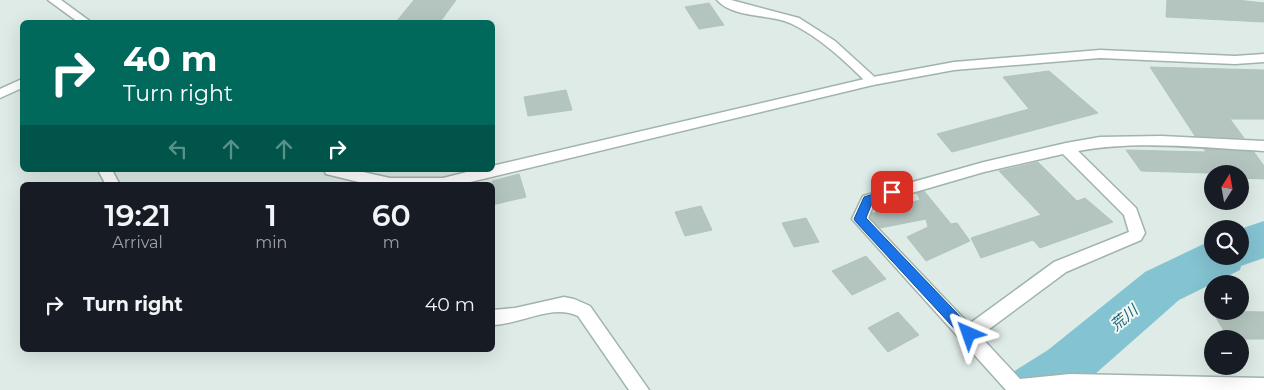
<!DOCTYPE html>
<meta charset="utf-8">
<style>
body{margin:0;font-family:Montserrat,"Noto Sans JP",sans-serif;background:#20242c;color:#f1f3f6;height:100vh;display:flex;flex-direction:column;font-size:19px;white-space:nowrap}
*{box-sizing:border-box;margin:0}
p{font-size:16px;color:#9ea1a6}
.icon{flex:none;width:28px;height:28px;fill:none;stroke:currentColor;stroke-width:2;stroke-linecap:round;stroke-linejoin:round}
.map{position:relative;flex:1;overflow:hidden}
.sheet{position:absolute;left:20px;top:182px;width:475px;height:170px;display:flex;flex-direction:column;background:#171b24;border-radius:8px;box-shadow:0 5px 20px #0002}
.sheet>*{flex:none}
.hud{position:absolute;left:20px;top:20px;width:475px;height:152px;border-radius:8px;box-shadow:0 5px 20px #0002;background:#00695c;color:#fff;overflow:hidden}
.needle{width:32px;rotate:11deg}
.buttons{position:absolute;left:1204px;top:165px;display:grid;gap:10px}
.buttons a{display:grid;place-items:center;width:45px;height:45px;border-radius:50%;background:#171b24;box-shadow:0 5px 20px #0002;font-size:25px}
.pin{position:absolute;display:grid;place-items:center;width:42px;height:42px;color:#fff;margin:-21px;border-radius:10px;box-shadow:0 2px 8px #0006}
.me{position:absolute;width:55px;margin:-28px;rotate:317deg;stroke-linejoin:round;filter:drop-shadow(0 0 4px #0008)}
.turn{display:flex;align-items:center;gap:18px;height:105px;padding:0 20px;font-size:22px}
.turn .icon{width:65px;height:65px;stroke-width:2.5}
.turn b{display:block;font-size:35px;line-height:42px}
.lanes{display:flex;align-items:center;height:48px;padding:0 20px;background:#0003;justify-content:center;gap:25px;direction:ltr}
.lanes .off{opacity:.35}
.eta{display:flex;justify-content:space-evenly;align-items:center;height:85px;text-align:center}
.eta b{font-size:30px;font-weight:600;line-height:35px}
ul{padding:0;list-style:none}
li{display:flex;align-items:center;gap:15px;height:75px;padding:0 20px}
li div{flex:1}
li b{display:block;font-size:19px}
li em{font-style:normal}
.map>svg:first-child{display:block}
</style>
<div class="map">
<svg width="1264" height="390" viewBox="0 0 1264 390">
<rect width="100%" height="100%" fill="#deebe6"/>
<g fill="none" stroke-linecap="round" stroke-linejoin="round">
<!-- river -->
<path fill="#84c3d2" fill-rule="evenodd" d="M 1264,221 L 1264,258 L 1241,266 L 1240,270 L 1179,300 L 1077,390 L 1005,390 L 1013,372 L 1048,350 L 1145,272 L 1212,240 L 1212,256 L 1240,256 L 1240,229 Z"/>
</g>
<!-- building -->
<path fill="#b4c5bf" stroke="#b1c4bd" d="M 414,0 L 456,0 L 440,22 L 396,22 Z
M 1167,0 L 1237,0 L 1264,3 L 1264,22 L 1166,17 Z
M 709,3 L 724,25 L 699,29 L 685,7 Z
M 1150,67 L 1264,70 L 1264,119 L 1230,119 L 1244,138 L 1195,136 Z
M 1049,71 L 1098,113 L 952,152 L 937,134 L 1029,109 L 1003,77 Z
M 566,90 L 572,110 L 528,116 L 524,97 Z
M 1204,149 L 1254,152 L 1264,166 L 1264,179 L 1240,178 L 1240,174 L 1141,171 L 1126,150 L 1206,152 Z
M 1038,162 L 1077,201 L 1085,198 L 1113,222 L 1040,248 L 1033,240 L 981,258 L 971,238 L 1041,215 L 999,171 Z
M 519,174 L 526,197 L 492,205 L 492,181 Z
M 924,191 L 951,224 L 957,223 L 970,241 L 926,261 L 907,237 L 928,227 L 926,219 L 880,228 L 870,218 L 872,213 L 920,200 L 917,193 Z
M 701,206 L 712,230 L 685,236 L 675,212 Z
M 806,218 L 819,242 L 794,247 L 782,223 Z
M 866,256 L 886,279 L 852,295 L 832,271 Z
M 1212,311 L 1264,312 L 1264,339 L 1229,339 Z
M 898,312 L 919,335 L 888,352 L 868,328 Z"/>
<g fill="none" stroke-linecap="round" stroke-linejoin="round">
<!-- minor casing -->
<g stroke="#a1b3ad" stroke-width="3">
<path id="minor" d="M 717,0 L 731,0 L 799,18 L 835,41 L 879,81 L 878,84 L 868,84 C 845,61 820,37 790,23 C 769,14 733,18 717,0 Z
M 22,79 L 22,88 L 0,98 L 0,89 Z
M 1161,136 L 1264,141 L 1264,151 C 1203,148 1138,140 1078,151 L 1136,208 L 1145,233 L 1141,240 L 1066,272 L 980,336 L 1020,379 L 1070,374 L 1264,378 L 1264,390 L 1006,390 L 852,219 L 863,196 L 984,162 L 1066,143 L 1100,137 ZM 1063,154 L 1124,215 L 1129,232 L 1054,262 L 969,324 L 868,218 L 874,204 L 984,172 Z
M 98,170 L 112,170 L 120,185 L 106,185 Z
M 564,297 L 574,299 L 590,306 L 649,390 L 629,390 L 578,316 C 553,303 519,325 492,325 L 492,310 L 515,308 Z"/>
</g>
<!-- tertiary casing -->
<g stroke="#a1b3ad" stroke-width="3">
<path id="tertiary" d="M 48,0 L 61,0 L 91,22 L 78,22 Z
M 1100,50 L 1235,56 L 1264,54 L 1264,62 L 1235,64 L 1100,58 L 954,70 L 873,85 L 458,185 L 371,185 L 326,174 L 324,170 L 354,170 L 390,178 L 443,178 L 475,170 L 492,170 L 492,166 L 873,77 L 954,62 Z"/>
</g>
<!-- minor -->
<use href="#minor" fill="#fff" fill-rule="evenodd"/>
<!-- tertiary -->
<use href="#tertiary" fill="#fff" fill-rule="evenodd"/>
</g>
<!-- route -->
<path fill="#1a73e8" stroke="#114b97" d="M 892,188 L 896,189 L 896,196 L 872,203 L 866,218 L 973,330 L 975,334 L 973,339 L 964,339 L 856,222 L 854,219 L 864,197 Z"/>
<g text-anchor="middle" stroke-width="4" stroke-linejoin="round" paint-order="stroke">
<!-- water labels -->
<g font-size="15" font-style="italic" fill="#186478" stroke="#eff7f3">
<text transform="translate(1124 318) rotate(-40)" y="5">荒川</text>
</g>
</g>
</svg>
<div class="buttons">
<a><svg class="needle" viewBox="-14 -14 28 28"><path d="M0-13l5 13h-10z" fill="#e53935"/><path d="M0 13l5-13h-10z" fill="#9ea1a6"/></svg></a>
<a><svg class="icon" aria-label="search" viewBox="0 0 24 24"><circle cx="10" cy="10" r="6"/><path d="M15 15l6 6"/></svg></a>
<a>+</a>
<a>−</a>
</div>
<div class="pin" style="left:892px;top:192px;background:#d93025"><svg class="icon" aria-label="arrive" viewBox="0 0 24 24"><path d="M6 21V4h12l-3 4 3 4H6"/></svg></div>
<svg class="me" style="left:969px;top:334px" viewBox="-20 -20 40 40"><path d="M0-17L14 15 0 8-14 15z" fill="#1a73e8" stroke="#fff" stroke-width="4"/></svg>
<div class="hud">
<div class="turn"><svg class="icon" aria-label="right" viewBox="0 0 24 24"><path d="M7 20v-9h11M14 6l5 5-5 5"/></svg><div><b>40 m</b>Turn right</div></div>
<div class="lanes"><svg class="icon off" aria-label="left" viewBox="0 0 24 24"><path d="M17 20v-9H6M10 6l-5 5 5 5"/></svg><svg class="icon off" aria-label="ahead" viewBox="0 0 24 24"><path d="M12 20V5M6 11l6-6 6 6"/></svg><svg class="icon off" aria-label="ahead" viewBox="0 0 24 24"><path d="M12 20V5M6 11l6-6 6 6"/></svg><svg class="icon" aria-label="right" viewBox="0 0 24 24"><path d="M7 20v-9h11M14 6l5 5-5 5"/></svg></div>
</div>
<section class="sheet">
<div class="eta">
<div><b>19:21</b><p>Arrival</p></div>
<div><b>1</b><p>min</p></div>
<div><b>60</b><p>m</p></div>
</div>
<ul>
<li><svg class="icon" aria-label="right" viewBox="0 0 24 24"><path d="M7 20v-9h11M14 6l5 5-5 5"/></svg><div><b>Turn right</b></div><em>40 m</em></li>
</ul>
</section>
</div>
